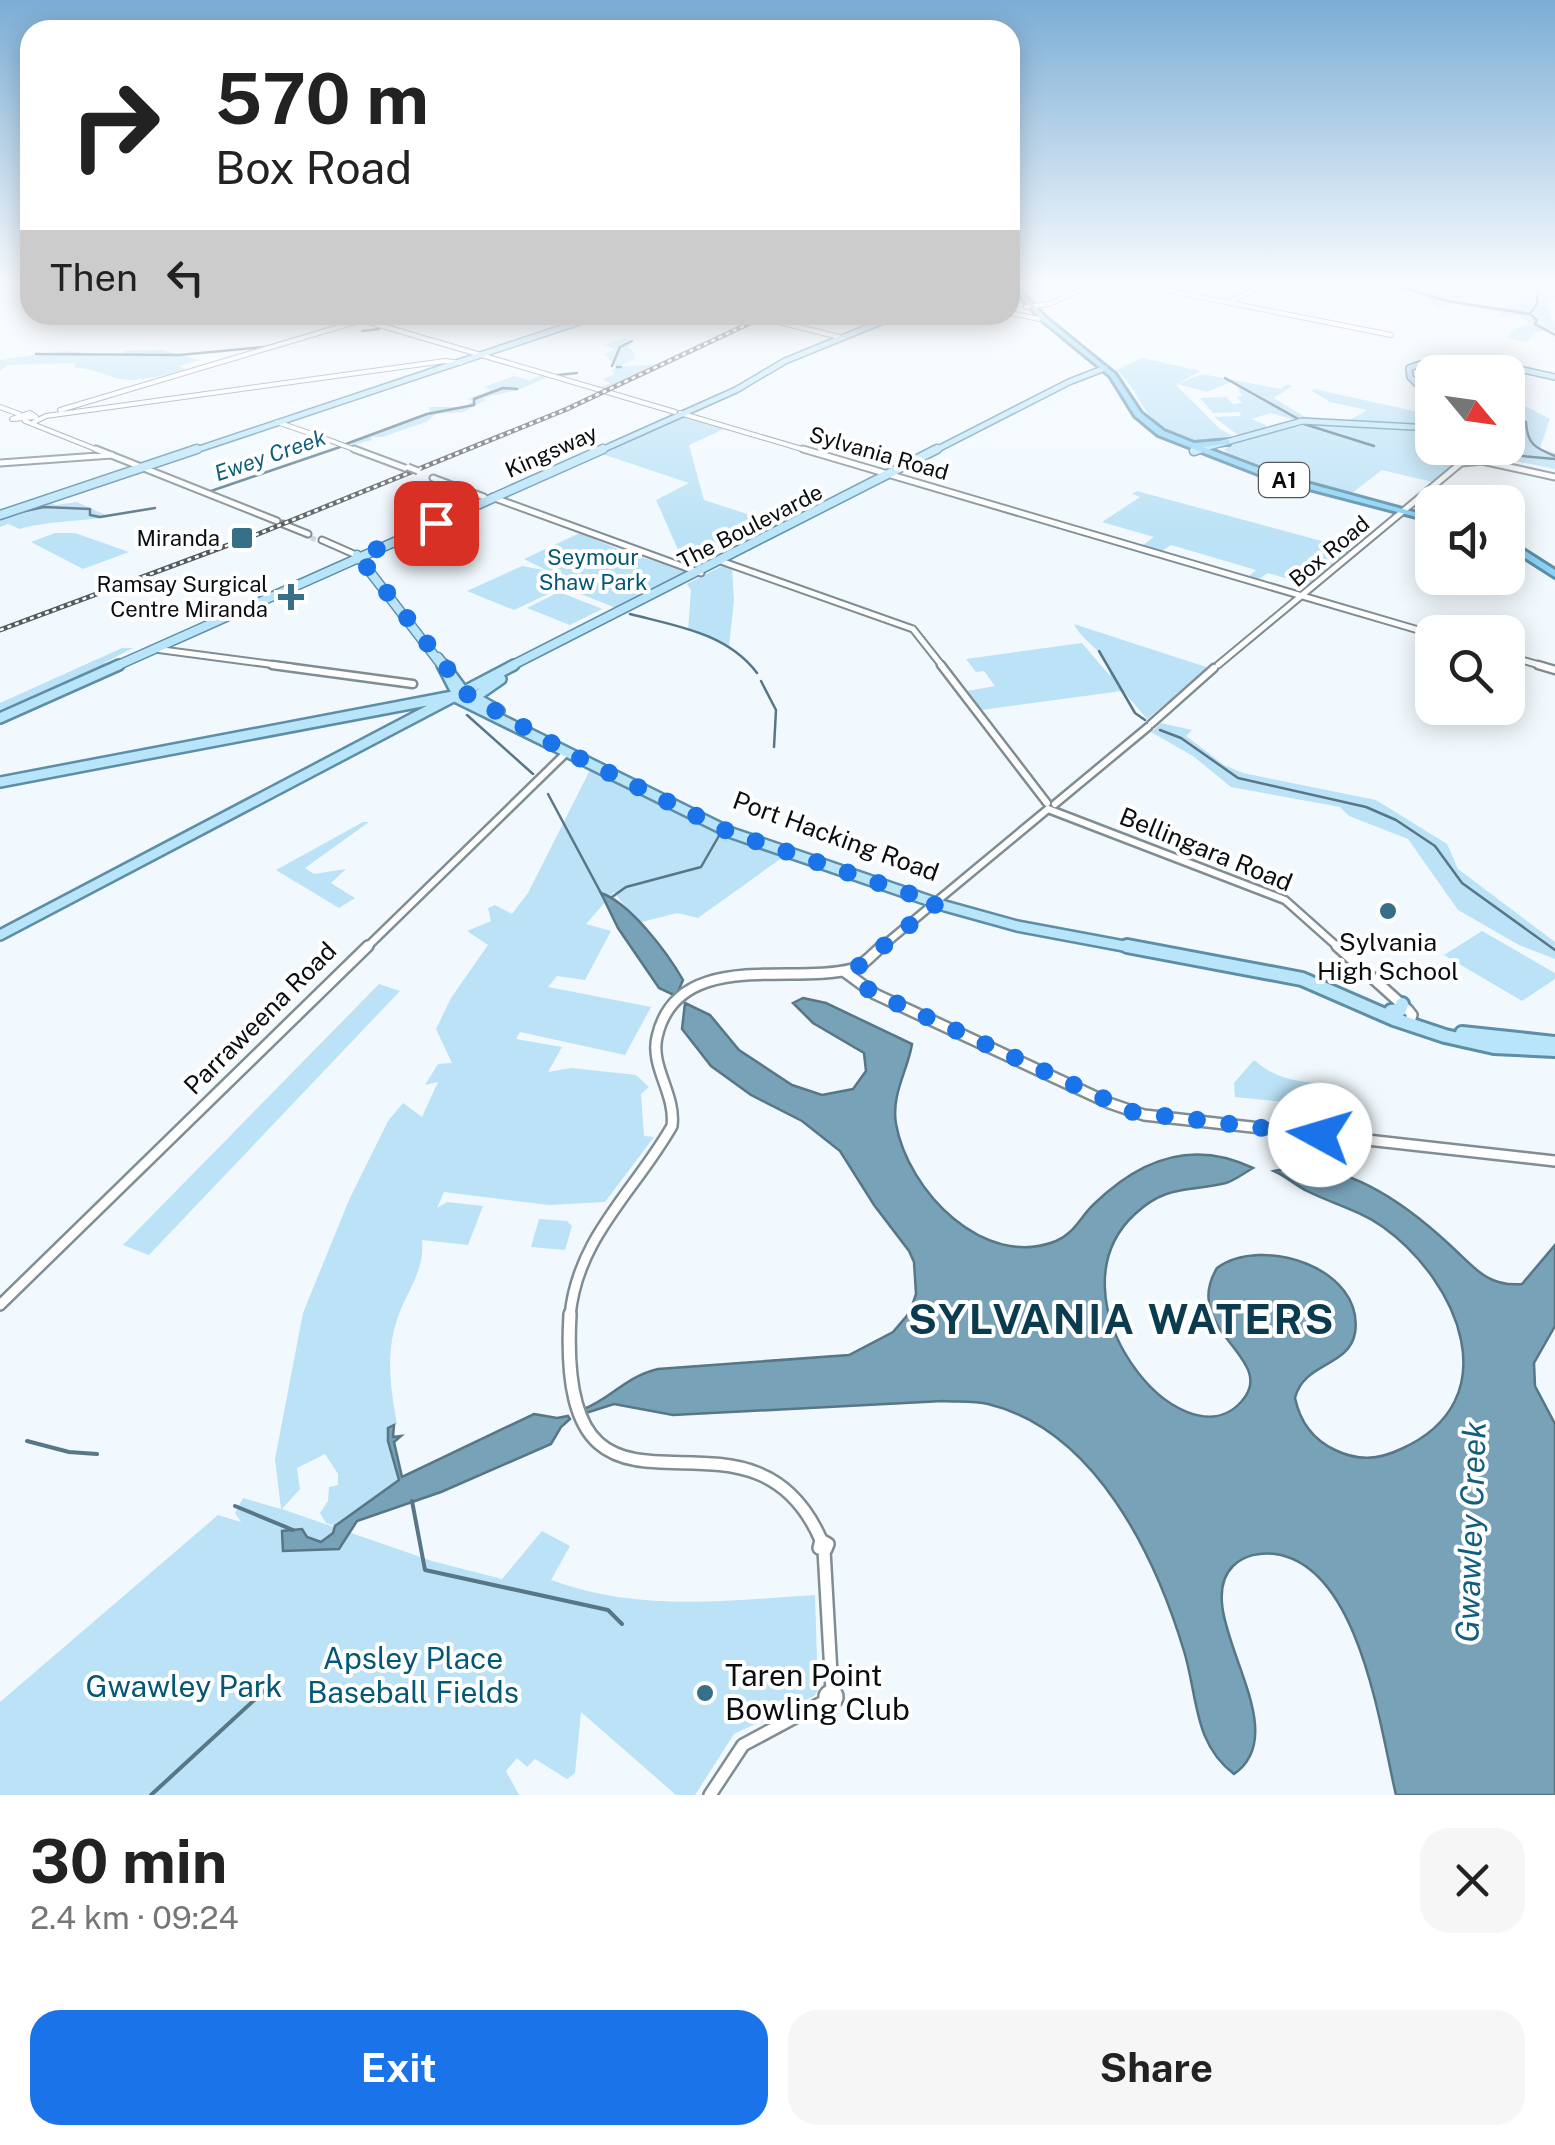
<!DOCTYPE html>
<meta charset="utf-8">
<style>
body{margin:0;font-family:"Public Sans",sans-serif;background:#f6f6f6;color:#222;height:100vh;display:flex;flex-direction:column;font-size:38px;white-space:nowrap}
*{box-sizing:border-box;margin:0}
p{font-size:32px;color:#767676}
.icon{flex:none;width:55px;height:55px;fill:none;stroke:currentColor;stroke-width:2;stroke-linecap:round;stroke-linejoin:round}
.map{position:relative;height:1795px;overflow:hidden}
.panel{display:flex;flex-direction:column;background:#fff;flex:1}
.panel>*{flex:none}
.top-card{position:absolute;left:20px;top:20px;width:1000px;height:305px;border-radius:30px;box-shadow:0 5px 25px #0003;background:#fff;color:#222;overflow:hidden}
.needle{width:65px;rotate:119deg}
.tools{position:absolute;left:1415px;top:355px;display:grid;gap:20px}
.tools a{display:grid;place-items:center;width:110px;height:110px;border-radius:20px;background:#fff;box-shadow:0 5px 25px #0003;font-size:50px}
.pin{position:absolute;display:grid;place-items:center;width:85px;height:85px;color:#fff;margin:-42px;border-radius:20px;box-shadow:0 5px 15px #0006}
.me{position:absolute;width:110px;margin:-55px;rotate:276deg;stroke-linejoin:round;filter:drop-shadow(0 0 8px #0008)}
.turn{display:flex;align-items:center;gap:35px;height:210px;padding:0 30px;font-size:45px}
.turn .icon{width:130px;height:130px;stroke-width:2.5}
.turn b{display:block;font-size:70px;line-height:85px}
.then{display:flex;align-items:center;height:95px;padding:0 30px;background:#0003;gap:20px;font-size:38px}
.round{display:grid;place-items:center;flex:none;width:105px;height:105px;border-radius:30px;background:#f6f6f6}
.overview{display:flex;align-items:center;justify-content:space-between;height:170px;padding:0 30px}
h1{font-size:60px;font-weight:700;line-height:75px}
.button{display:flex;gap:20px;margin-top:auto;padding:20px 30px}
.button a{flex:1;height:115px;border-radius:30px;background:#1a73e8;color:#fff;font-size:40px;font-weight:700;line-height:115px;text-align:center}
.button a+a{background:#f6f6f6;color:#222}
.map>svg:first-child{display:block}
</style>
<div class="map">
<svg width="1555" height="1795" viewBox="0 0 1555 1795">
<rect width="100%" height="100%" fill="#f1f9fe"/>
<!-- green -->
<path fill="#bbe2f6" d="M 1390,285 L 1427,285 L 1424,290 L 1449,294 L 1455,290 L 1469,291 L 1459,299 C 1480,305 1508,315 1523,297 L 1476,286 L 1555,285 L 1555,300 L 1547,299 C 1547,312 1555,318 1555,331 L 1535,332 L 1527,342 L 1507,338 L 1514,329 L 1530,324 L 1519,315 L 1496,318 L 1502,313 L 1453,303 L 1438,309 L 1427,297 Z
M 625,338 L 631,340 L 622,342 L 631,345 L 628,347 L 634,352 L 635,359 L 620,366 L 654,365 L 606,389 L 602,387 L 610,383 L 602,379 L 615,374 L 612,371 L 616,366 L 604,354 L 615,349 L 605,345 Z
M 163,350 L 200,360 L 179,366 L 186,370 C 169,375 148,379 131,380 C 113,381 95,367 75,368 L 75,363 L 8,365 L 0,371 L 0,360 L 64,351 L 118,356 L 125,351 Z
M 1142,358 L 1200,371 L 1176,385 L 1220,429 L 1233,436 C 1198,444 1173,444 1148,414 C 1136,398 1133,383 1116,370 Z
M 546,374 L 551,376 L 518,390 L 482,398 L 486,400 L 463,412 L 436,414 L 426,422 L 382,437 L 371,437 L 372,440 L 353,445 L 346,443 L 430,412 L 429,407 L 464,407 L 473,401 L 467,399 L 491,390 L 484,387 L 514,376 L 529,380 Z
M 1202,374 L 1281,389 L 1286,384 L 1292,386 L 1274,398 L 1307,418 L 1294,420 L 1271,413 L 1251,419 L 1266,425 L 1266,428 L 1238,435 L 1214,417 L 1240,416 L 1241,412 L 1213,413 L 1200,398 L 1226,397 L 1239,410 L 1234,404 L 1242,403 L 1237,397 L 1242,396 L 1234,381 L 1207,392 L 1178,384 Z
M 1314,389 L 1432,415 L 1432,425 L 1410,428 L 1350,420 L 1367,410 L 1330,402 L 1312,391 Z
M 1508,397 L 1550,419 L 1540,448 L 1555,453 L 1555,469 L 1480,454 L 1474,458 L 1462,457 L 1432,482 L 1382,470 L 1348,496 L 1240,461 L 1224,450 L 1231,444 L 1292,427 L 1326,423 L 1432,432 L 1432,448 L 1508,448 Z
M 680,416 L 724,429 L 689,445 L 704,500 L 781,525 L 767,529 L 747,522 L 726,537 L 728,552 L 708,545 L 693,552 L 679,552 L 656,500 L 689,483 L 596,452 Z
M 1137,491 L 1351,549 L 1308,585 L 1268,573 L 1259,579 L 1249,576 L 1256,570 L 1171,545 L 1162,551 L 1143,545 L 1154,537 L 1102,522 L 1140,497 L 1132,494 Z
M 48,502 L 56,505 L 77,502 L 110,517 C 88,520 34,523 20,529 L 8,524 L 0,527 L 0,518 Z
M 55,533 L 75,533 L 129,552 L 83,569 L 31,542 Z
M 580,533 L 630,554 L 689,571 L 616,608 L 563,587 L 514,610 L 467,591 L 522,566 L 548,571 L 524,559 Z
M 722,566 L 732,568 L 734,601 L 729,646 L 688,630 L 691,590 L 687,584 Z
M 559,592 L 600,608 L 602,609 L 570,625 L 527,608 Z
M 1074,624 L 1209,668 L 1147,719 L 1119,686 L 1122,691 L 981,710 L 967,691 L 995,686 L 984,671 L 976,672 L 966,659 L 1082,643 L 1110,676 C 1112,654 1083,644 1074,624 Z
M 122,648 L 133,648 L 104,663 L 114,664 L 0,718 L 0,703 Z
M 1161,723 L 1192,730 L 1186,736 L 1224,765 L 1243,773 L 1376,800 L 1447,844 L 1458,869 L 1555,942 L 1555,959 L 1519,945 L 1458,910 L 1408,839 L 1349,816 L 1340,807 L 1231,787 L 1193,756 L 1151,732 Z
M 590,770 L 747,845 L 783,857 L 698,918 L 677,913 L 638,923 L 614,892 L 586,924 L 611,931 L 585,980 L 557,976 L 548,987 L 651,1007 L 625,1055 L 520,1032 L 516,1039 L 562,1047 L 548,1072 L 571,1068 L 636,1075 L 649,1087 L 641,1094 L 644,1136 L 654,1137 L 605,1202 L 549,1205 L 444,1192 L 437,1208 L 447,1202 L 483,1206 L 468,1245 L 422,1240 C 425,1269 409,1288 399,1314 C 385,1351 390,1386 397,1424 L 388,1428 L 388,1441 L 399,1480 L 335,1526 L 326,1523 L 320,1513 L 328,1501 L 329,1487 L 338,1485 L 338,1474 L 325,1454 L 297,1468 L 300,1489 L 282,1509 L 432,1561 L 502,1579 L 542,1531 L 570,1546 L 551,1580 C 638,1612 724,1601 815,1595 L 818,1690 L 814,1696 L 734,1734 L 695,1795 L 676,1795 L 581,1712 L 575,1773 L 567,1779 L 535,1759 L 527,1767 L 517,1758 L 506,1771 L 519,1795 L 0,1795 L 0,1702 L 218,1515 L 241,1522 L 235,1513 L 243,1498 L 281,1509 L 275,1459 L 303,1313 L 349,1200 L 388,1121 L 403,1103 L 422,1117 L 438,1082 L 425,1085 L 438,1064 L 452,1063 L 436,1029 L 451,998 L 488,945 L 467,931 L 491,921 L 488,908 L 495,905 L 512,914 L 528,893 Z
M 363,822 L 369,822 L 305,868 L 314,874 L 346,869 L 331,883 L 355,898 L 339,908 L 276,870 Z
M 1482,931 L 1555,973 L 1555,979 L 1522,1001 L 1444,955 Z
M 379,984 L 400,991 L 149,1255 L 123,1245 Z
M 1254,1060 C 1278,1081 1300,1082 1330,1084 L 1315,1105 L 1235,1097 L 1234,1083 Z
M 539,1219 L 567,1221 L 572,1226 L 565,1250 L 531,1247 Z"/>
<!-- water -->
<path fill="#78a2b8" stroke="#577686" stroke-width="2.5" d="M 601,893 C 630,903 667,952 683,980 L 676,996 L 659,988 L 618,928 Z
M 803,998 L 826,1003 L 912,1044 C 908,1070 891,1094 896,1124 C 908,1191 984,1270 1056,1241 C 1075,1233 1080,1217 1094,1204 C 1140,1159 1193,1139 1253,1168 C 1244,1173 1235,1180 1226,1183 C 1189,1192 1167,1184 1135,1214 C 1044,1298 1182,1467 1241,1402 C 1281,1359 1179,1331 1217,1268 C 1262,1235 1365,1268 1355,1333 C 1349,1367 1304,1362 1295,1398 C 1300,1422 1312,1439 1335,1450 C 1358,1461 1378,1460 1401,1449 C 1510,1400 1458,1281 1383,1227 C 1359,1210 1333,1204 1307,1191 C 1295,1185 1286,1176 1274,1171 C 1340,1155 1405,1203 1451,1246 C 1474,1267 1487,1287 1522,1284 L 1555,1245 L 1555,1326 L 1534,1363 L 1535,1386 L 1555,1424 L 1555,1795 L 1396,1795 C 1380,1728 1360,1566 1275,1554 C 1261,1552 1244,1555 1233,1566 C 1187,1612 1300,1728 1234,1774 C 1193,1743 1198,1697 1184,1651 C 1155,1555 1095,1430 988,1404 C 974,1401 957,1402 943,1401 L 673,1415 L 614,1404 L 586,1413 L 584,1409 C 613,1397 625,1377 658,1369 L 849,1355 L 893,1332 L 910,1312 L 916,1294 L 914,1262 L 909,1251 L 874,1205 L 840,1151 L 802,1121 L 751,1095 L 711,1066 L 682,1029 L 685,1003 L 710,1015 L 739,1050 L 792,1085 L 822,1095 L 853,1089 L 866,1071 L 864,1053 L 813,1023 L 793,1003 Z
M 534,1414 L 557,1418 L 568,1416 L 570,1419 L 561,1427 L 551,1444 L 441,1492 L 357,1521 L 339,1549 L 283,1551 L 282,1531 L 302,1529 L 307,1537 L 321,1542 L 333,1533 L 335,1526 L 399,1480 L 388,1441 L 388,1428 L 394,1425 L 393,1437 L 401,1436 L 394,1442 L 402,1477 Z"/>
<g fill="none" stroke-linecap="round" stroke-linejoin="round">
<!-- stream-far1 -->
<path stroke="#577686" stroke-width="2.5" d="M 1394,285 L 1447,301 L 1530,314
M 1538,285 L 1537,304 L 1530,314 L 1537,320 L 1535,324 L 1555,335
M 362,331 L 379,329
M 36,354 L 179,355 L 264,347
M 1428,365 L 1452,372
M 612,366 L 620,347 L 632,341
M 617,367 L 621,367
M 558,375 L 577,373
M 1225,378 L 1300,420
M 1508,411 L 1526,422 C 1527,444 1535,448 1555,456
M 1304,424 L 1374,446
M 346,444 L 427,414 L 474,405 L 474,399 L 503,388 L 517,389
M 1489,453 L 1555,459
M 211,491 L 340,447
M 16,513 L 44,507 L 90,509 L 90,515 L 100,517 L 155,508
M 630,614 C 676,626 727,633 757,673
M 1099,651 L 1135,713 L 1145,720
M 761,681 L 776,710 L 774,747
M 467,715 L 533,774
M 1160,730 L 1181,738 L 1238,778 L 1366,807 L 1396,820 L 1435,846 L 1462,883 L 1555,950
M 548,794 L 602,895
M 612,897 L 626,887 L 701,867 L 720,834"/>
<!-- stream -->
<path stroke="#577686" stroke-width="4" d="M 27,1441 L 69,1452 L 97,1454
M 412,1501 L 425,1570 L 608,1610 L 622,1624
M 235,1506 L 293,1530
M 151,1795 L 276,1680"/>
<!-- minor-tunnel -->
<path stroke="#ced6da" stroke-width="5" stroke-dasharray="5 2.5" stroke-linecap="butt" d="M 304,535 L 319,541"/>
<!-- minor-far4 casing -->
<g stroke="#808d93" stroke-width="6">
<path id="minor-far4" d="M 1140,285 L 1391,335
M 1230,302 L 1262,285
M 1026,307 L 1049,304 L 1093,285
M 1010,313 L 1039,319
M 763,318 L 839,337
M 362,320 L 675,412
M 0,407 L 19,414
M 60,410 L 379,315
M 30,413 L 36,417 L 12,419 Z
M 680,413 L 812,452
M 25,421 L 103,452
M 34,422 L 46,416 L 445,361 L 461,363
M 277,422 L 309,433
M 313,434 L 361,452"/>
</g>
<!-- minor-far3 casing -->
<g stroke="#808d93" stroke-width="9">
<path id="minor-far3" d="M 96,449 L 277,521
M 354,449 L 405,468
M 803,449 L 1074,529
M 0,463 L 112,455
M 433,478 L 484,497
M 492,497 L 701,573
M 283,524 L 308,534
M 1074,529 L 1432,634
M 322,540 L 356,555
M 718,560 L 913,629
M 913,629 L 943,667
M 155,649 L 291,667
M 1508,656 L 1546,667
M 1218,665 L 1461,463 L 1482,461 L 1555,477"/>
</g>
<!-- minor-far2 casing -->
<g stroke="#808d93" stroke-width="11">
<path id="minor-far2" d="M 272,665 L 413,684
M 941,665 L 1047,803
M 1538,665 L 1555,670
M 1151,724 L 1214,668
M 1055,804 L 1148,727
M 1048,809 L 1285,900 L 1340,949
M 365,949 L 567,752
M 879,949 L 1048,809"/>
</g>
<!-- minor-far1 casing -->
<g stroke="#808d93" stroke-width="14">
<path id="minor-far1" d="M 1337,946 L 1408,1010 L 1412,1015 L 1409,1024
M 845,972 L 875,994 L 1109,1103 L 1144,1115 L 1555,1161
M 0,1305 L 368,946
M 570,1316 C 577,1238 635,1191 672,1126 C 676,1094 650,1067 657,1037 C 677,948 792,985 852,969 C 863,966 873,954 882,946"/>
</g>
<!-- minor casing -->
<g stroke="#808d93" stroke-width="16">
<path id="minor" d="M 570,1314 C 555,1578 747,1370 821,1540
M 821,1540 L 828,1544 L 826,1549 L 819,1548 Z
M 824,1550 L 832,1691
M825 1697a6 6 0 1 1 12 0a6 6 0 1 1-12 0Z
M 710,1795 L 743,1745 L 827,1700"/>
</g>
<!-- major-far3 casing -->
<g stroke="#5d8ea6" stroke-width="8">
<path id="major-far3" d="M 1432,399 L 1410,377 L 1409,368 C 1457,350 1507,367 1555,377
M 1194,451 L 1302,421 L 1432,428
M 190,452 L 600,315
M 597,452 L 736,390 L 785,361 L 898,315
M 932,452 L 1069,382 L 1105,368"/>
</g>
<!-- major-far2 casing -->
<g stroke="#5d8ea6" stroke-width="11">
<path id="major-far2" d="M 1194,451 L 1200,449
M 0,515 L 197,449
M 357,555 L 443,667
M 438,657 L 446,667
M 114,667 L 603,449
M 509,667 L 937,449"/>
</g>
<!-- major-far1 casing -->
<g stroke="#5d8ea6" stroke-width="14">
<path id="major-far1" d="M 442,665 L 459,698
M 444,665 L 463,691 L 499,711
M 478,700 L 478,695 L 501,679
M 0,718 L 119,665
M 0,782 L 453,696 L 729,832 L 945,906 L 1017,926 L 1140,949
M 0,935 L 514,665"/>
</g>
<!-- major casing -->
<g stroke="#5d8ea6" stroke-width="18">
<path id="major" d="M 1127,946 L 1302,979 L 1394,1019 L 1445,1036 L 1494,1047 L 1555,1050
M 1391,1011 L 1400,1010 L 1402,1004
M 1462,1033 L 1555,1043"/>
</g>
<!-- highway casing -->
<g stroke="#5d8ea6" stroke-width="6">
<path id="highway" d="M 1010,285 L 1015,285 L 1046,318 L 1115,374 L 1141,413 L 1164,431 L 1194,443 L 1229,440 L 1229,444 L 1226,444 L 1203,447 L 1277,475 L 1432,517 L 1432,521 L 1271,479 L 1158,435 L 1135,416 L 1110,376 L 1042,320 Z
M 1508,540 L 1555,570 L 1555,577 L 1508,547 Z"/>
</g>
<!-- minor-far4 -->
<use href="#minor-far4" stroke="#fff" stroke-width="4"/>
<!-- minor-far3 -->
<use href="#minor-far3" stroke="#fff" stroke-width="5"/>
<!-- minor-far2 -->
<use href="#minor-far2" stroke="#fff" stroke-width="6"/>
<!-- minor-far1 -->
<use href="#minor-far1" stroke="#fff" stroke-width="9"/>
<!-- minor -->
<use href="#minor" stroke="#fff" stroke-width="11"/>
<!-- major-far3 -->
<use href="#major-far3" stroke="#b9e5fa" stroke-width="5"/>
<!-- major-far2 -->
<use href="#major-far2" stroke="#b9e5fa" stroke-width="8"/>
<!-- major-far1 -->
<use href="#major-far1" stroke="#b9e5fa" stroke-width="9"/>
<!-- major -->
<use href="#major" stroke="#b9e5fa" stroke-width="12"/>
<!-- highway -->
<use href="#highway" fill="#8ad3f7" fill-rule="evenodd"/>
<!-- rail casing -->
<g stroke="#555a5d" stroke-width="5">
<path id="rail" d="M 0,630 L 258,534 L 567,409 L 767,315"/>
</g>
<!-- rail -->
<use href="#rail" stroke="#fff" stroke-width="2.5" stroke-dasharray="4" stroke-linecap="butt"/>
<!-- minor-bridge-far1 casing -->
<g stroke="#808d93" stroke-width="6" stroke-linecap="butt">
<path id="minor-bridge-far1" d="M 755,316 L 763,318"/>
</g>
<!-- minor-bridge casing -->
<g stroke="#808d93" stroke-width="9" stroke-linecap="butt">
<path id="minor-bridge" d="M 408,467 L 418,471"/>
</g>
<!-- minor-bridge-far1 -->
<use href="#minor-bridge-far1" stroke="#fff" stroke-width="4"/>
<!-- minor-bridge -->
<use href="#minor-bridge" stroke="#fff" stroke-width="5"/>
</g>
<!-- sky -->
<linearGradient id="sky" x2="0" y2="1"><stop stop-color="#7badd5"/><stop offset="0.53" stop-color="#f9fcff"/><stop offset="1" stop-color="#f9fcff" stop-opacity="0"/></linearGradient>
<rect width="1555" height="537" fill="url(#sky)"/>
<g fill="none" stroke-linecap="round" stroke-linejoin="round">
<!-- route -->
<path stroke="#1a73e8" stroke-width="18" stroke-dasharray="0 32.4" d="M 436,523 L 359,557 L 468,695 L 567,752 L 729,832 L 937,903 L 855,969 L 853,975 L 870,991 L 1133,1112 L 1320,1135"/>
</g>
<!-- markers -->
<g fill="#376f89" stroke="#fff" stroke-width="4">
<rect x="230" y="526" width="24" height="24" rx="5"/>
<path d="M286 582h10v10h10v10h-10v10h-10v-10h-10v-10h10z"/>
<circle cx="1388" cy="911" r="10"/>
<circle cx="705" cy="1693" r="10"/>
</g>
<g text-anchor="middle" stroke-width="8" stroke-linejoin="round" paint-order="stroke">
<!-- far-street labels -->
<g font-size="22" fill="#0a0e10" stroke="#fff">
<text transform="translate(551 451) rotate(-24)" y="8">Kingsway</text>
<text transform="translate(879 453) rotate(16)" y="8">Sylvania Road</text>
<text transform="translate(750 526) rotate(-27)" y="8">The Boulevarde</text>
<text transform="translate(1329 551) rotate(-40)" y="8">Box Road</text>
</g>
<!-- far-water labels -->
<g font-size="22" font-style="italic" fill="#115f7d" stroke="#fff">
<text transform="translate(270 455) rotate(-19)" y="8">Ewey Creek</text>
</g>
<!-- shield labels -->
<rect fill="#fff" stroke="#545658" stroke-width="2.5" x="1259" y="463" width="50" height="34" rx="8"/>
<g font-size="22" font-weight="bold" fill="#0a0e10">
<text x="1284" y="488">A1</text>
</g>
<!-- far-poi labels -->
<g font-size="22" fill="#0a0e10" stroke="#fff" text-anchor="end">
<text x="220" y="546">Miranda</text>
<text x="268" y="592">Ramsay Surgical<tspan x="268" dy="25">Centre Miranda</tspan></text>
</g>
<!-- far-park labels -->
<g font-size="22" fill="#045876" stroke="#fff">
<text x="593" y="565">Seymour<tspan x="593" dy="25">Shaw Park</tspan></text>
</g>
<!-- street labels -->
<g font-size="25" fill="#0a0e10" stroke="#fff">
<text transform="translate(836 836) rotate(20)" y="9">Port Hacking Road</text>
<text transform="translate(1206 849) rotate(22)" y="9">Bellingara Road</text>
<text transform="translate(260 1018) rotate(-45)" y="9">Parraweena Road</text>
</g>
<!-- poi labels -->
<g font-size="25" fill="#0a0e10" stroke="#fff">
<text x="1388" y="951">Sylvania<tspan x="1388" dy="29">High School</tspan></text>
</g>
<!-- near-park labels -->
<g font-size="30" fill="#045876" stroke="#fff">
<text x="413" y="1669">Apsley Place<tspan x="413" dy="34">Baseball Fields</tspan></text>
<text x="184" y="1697">Gwawley Park</text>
</g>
<!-- near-poi labels -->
<g font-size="30" fill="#0a0e10" stroke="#fff" text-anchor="start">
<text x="725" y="1686">Taren Point<tspan x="725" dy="34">Bowling Club</tspan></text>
</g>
<!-- near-water labels -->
<g font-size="32" font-style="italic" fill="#115f7d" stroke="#fff">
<text transform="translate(1471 1532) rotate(-88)" y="11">Gwawley Creek</text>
</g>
<!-- near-district labels -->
<g font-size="42" font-weight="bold" letter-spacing="2.5" fill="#0b3b4f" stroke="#fff">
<text x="1122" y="1334">SYLVANIA WATERS</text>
</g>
</g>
</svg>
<div class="tools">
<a><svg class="needle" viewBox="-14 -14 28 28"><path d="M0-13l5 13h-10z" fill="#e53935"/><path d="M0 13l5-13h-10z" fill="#767676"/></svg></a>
<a><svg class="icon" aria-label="sound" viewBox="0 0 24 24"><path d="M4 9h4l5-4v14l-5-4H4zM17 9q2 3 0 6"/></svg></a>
<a><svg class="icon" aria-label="search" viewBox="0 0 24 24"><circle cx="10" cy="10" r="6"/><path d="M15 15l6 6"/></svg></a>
</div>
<div class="pin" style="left:436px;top:523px;background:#d93025"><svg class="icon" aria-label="arrive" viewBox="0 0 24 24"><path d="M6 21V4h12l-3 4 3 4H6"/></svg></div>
<svg class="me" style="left:1320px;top:1135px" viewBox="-20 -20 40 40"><circle r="19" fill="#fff"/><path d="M0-13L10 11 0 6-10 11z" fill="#1a73e8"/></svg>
<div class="top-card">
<div class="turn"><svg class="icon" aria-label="right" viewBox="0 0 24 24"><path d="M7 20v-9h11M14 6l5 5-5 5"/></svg><div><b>570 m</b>Box Road</div></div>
<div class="then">Then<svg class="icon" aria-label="left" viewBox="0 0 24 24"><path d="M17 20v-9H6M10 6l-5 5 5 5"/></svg></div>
</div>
</div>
<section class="panel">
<div class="overview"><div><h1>30 min</h1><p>2.4 km · 09:24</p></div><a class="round"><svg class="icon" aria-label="close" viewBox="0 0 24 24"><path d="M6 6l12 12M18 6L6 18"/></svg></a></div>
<div class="button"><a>Exit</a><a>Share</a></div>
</section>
